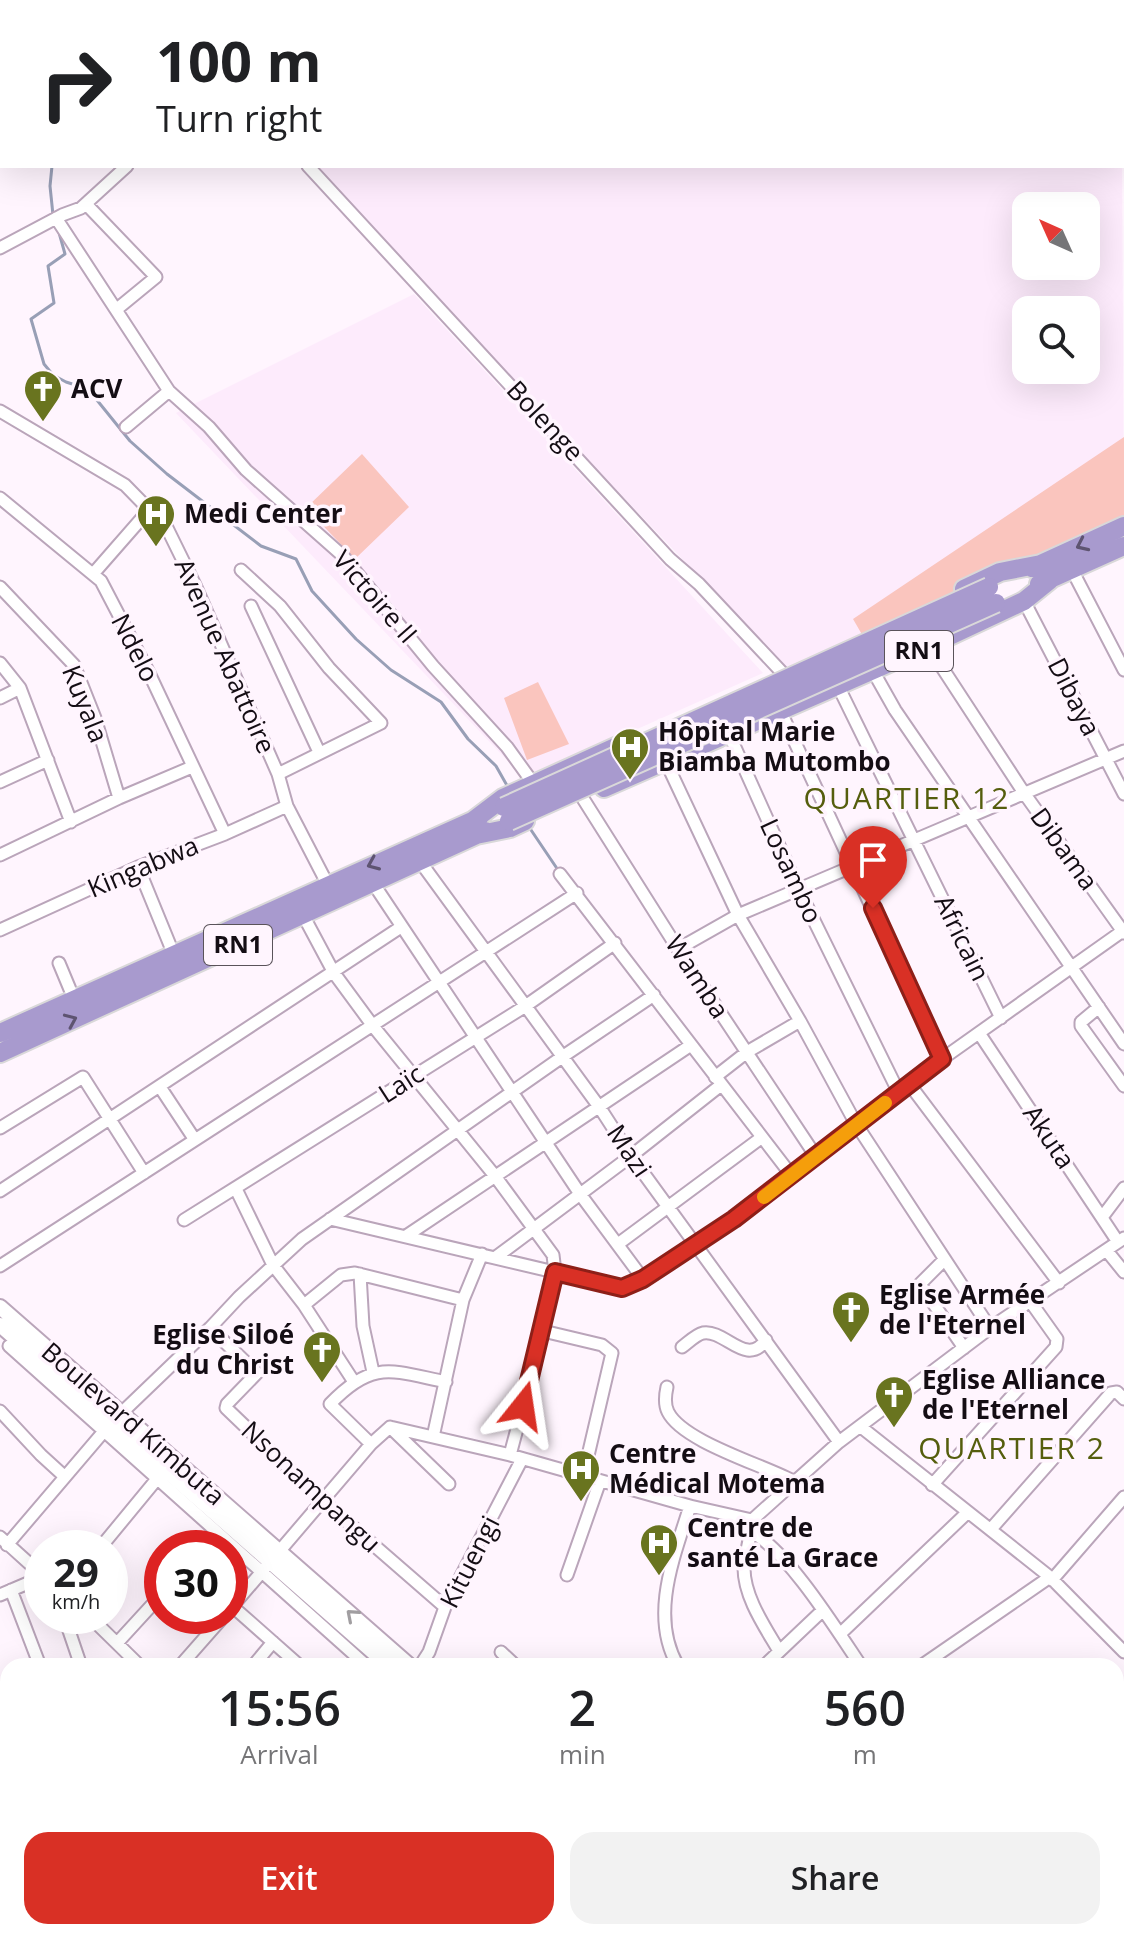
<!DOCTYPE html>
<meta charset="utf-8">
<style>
body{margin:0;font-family:"Open Sans",sans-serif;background:#f2f2f2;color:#202124;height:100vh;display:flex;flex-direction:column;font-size:30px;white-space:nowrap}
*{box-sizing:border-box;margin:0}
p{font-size:26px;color:#757577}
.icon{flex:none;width:44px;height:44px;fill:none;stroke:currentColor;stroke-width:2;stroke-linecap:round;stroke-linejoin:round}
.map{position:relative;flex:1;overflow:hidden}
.side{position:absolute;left:0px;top:1658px;width:1124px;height:282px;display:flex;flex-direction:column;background:#fff;border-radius:24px 24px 0 0;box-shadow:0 8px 32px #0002}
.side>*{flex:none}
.guide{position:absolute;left:0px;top:0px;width:1124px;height:168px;box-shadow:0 8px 32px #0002;background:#fff;color:#202124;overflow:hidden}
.needle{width:52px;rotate:315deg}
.buttons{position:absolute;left:1012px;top:192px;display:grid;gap:16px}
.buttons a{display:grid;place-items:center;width:88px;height:88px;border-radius:16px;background:#fff;box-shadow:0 8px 32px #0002;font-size:40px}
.speed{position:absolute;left:24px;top:1530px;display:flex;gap:16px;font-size:40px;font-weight:700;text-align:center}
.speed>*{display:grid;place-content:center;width:104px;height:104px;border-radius:50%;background:#fff;box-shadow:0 8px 32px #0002;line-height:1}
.speed small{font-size:20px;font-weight:400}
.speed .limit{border:12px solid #d22;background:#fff;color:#111}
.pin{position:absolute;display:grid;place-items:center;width:68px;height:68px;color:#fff;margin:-82px -34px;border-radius:50% 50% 50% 0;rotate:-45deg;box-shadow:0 0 8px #0007}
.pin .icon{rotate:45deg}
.me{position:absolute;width:88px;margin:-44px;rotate:15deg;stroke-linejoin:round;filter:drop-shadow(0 0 6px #0008)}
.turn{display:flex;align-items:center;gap:28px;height:168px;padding:0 24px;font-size:36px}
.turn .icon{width:104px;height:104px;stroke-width:2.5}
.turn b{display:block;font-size:56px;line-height:68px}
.eta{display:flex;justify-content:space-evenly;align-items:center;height:136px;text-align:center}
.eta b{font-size:48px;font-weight:600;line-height:56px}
.action{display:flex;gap:16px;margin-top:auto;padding:16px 24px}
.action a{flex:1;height:92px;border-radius:24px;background:#d93025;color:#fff;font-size:32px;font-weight:600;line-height:92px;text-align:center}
.action a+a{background:#f2f2f2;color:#202124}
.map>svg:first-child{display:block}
</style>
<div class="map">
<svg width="1124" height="1939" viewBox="0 0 1124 1939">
<rect width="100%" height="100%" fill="#fff5fe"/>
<!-- built -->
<path fill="#fdebfc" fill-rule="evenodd" d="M 680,0 L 896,0 L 899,2 L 674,2 Z
M 1122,155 L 1124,518 L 789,671 L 468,334 L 303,166 L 1122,166 ZM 1026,206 L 1086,206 L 1086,266 L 1026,266 ZM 1026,310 L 1086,310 L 1086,370 L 1026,370 Z
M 414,294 L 763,673 L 525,779 L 176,413 Z"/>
<!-- green -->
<path fill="#fac5be" d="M 1124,437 L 1124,516 L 864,638 L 853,619 Z
M 362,454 L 409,507 L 355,559 L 306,508 Z
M 538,682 L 569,744 L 527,760 L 504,698 Z"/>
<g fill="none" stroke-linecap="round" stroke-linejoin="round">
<!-- stream -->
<path stroke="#989fb6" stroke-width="3" d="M 118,2 L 119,0
M 52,166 L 50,186 L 53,215
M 58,229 L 65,254 L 48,266 L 54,303 L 31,319 L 44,364 L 53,375 L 66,382 L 88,389 L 130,441 L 167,474 L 261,546 L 296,559 L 312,591 L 356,639 L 391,670 L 441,702 L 468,739 L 496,766 L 509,789
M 529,827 L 558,870"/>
<!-- minor casing -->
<g stroke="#baa5ba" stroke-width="15">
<path id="minor" d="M 142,0 L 144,2
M 486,0 L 486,2
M 895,0 L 897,2
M 986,0 L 987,2
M 1124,0 L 1124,1
M 37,2 L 39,0
M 322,2 L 325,0
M 1007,2 L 1015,0
M 1122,11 L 1124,10
M 0,13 L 2,15
M 0,53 L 2,51
M 1122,90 L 1124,89
M 0,148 L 2,147
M 1122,158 L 1124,159
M 308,166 L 670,559 L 699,584 L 791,682
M 86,204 L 156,277 L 117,309
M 56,218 L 169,391 L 209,427 L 246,470 L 343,556 L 433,666 L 507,747 L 533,783
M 0,248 L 62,215 L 81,208 L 127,166
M 0,411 L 125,485 L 167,528 L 195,585 L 278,774 L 287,806 L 330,889
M 126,427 L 169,391
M 0,498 L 101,581 L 149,673 L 225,834
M 241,570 L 280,606 L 329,668 L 381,723 L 278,774
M 1072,570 L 1124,670
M 93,574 L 149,510
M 0,587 L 74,665 L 95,718 L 119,798
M 1024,601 L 1124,794
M 251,606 L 319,752
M 928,646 L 1024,793 L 1124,933
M 0,663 L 20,688 L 71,822
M 873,671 L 895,710 L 1124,1044
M 838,680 L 842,694 L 1001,1018
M 0,698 L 20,688
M 779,708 L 942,1059
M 729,734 L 799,890 L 899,1093
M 666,762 L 738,915 L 800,1021 L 856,1124 L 990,1328
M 0,782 L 48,760
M 582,797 L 678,949 L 815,1155
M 0,855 L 119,798 L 192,767
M 419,860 L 600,1108 L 631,1156 L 839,1442
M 138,867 L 174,955
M 560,874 L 792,1176
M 373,883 L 580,1194 L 643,1279
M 303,915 L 334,973 L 373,1026 L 495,1176 L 553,1255 L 555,1272 L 543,1331 L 510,1455
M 0,930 L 138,867 L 225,834 L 287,806
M 678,949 L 738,915 L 1124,751
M 59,963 L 74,999
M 1099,1007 L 1081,1022 L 1081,1026 L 1124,1086
M 979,1033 L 1118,1242
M 715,1077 L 747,1052 L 800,1021
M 910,1085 L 1059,1283
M 160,1087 L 195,1140
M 0,1128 L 83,1077 L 144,1173
M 236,1189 L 273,1265 L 304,1305 L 354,1382
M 0,1191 L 401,927
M 1103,1216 L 1124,1188
M 330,1219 L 622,1288 L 643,1279 L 734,1219 L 942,1059 L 1124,930
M 184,1220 L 524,1007 L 615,943
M 406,1236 L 691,1045
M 618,1244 L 761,1138
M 1107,1251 L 1124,1272
M 496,1257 L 631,1156 L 721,1085
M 944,1260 L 920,1284 L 964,1348
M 0,1266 L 577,893
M 360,1274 L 363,1326 L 373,1372
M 304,1305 L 341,1275 L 355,1273 L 463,1300
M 210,1328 L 257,1373 L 227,1404 L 226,1408 L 323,1501 L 445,1607
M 543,1331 L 602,1345 L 612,1353 L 583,1477
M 9,1346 L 367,1666
M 682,1347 C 688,1343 695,1335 703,1333 C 725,1329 746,1368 766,1340
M 667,1387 C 665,1396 664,1404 668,1412 C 683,1442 764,1465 795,1482
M 0,1411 L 41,1455 L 64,1476
M 390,1427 L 510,1455 L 690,1506 L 752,1520 L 839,1442 L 990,1328 L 1124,1238
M 390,1427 L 449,1484
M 861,1427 L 1050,1577 L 1124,1652
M 433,1437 L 463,1300 L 482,1254
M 371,1444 L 330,1404 C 373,1359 392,1371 446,1382
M 932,1485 L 1056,1347 L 1057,1339 L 1030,1301
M 748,1524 C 753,1538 744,1554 744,1568 C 744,1597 765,1627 779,1651
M 991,1529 L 1111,1393 L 1117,1392 L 1124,1399
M 750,1531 C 788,1551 836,1629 861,1666
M 0,1537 L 42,1575
M 7,1545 L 111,1423 L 210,1328 L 239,1297 L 302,1239 L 562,1057 L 654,995
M 100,1548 L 161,1474
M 567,1575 L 600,1481
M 1052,1580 L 1124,1497
M 11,1590 L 40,1666
M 0,1595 L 42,1577
M 232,1606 L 300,1666
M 230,1609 L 371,1444 L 390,1427
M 64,1616 L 81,1666
M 89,1616 L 140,1666
M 840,1634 L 968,1512
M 118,1642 L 162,1594
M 501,1652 L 516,1666
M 180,1666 L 224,1616
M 253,1666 L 273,1642
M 420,1666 L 429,1652 L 445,1607 L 522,1459
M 678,1666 C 649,1616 674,1557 690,1506
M 764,1666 L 822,1611
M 921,1666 L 1050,1577
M 1116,1714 L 1124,1708
M 0,1826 L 8,1823
M 1116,1836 L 1124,1884
M 0,1929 L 8,1929
M 163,1932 L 164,1939
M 393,1932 L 411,1939
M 969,1932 L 974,1939
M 1071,1932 L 1075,1939
M 518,1939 L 524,1932
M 830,1939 L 837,1932"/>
</g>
<!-- tertiary casing -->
<g stroke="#baa5ba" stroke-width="18">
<path id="tertiary" d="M 0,1307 L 410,1666
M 0,1325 L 389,1666
M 722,1932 L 730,1939"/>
</g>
<!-- trunk casing -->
<g stroke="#d9d8d9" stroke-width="22">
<path id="trunk" d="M 1032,568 L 1124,526
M 1039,584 L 1124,546
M 964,589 L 1000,572 L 1041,564
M 604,788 L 928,646 L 1024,601 L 1050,580
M 470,823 L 503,798 L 631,740
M 476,835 L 510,828 L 525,821
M 0,1033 L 479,818
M 0,1053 L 485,831"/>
</g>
<!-- minor -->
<use href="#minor" stroke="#fff" stroke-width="11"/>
<!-- tertiary -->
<use href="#tertiary" stroke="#fff" stroke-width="14"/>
<!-- trunk -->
<use href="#trunk" stroke="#a89ace" stroke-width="18"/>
<!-- trunk-bridge casing -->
<g stroke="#d9d8d9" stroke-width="22" stroke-linecap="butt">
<path id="trunk-bridge" d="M 504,807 L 989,587
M 509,821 L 996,603"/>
</g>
<!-- trunk-bridge -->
<use href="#trunk-bridge" stroke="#a89ace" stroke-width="18"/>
</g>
<!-- one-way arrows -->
<defs><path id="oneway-chevron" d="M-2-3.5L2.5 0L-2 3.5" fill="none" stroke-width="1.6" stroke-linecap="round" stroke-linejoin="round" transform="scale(2)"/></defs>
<g stroke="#5e5471">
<use href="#oneway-chevron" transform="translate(1082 545) rotate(155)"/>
<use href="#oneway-chevron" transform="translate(373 864) rotate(157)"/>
<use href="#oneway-chevron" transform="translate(71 1020) rotate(-24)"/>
</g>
<use stroke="#a19ea1" href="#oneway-chevron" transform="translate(352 1615) rotate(-139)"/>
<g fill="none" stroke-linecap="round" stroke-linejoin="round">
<!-- route casing -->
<g stroke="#8d1f18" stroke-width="20">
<path id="route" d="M 523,1406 L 555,1272 L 622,1288 L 643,1279 L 734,1219 L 942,1059 L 873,908"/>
</g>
<!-- route -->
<use href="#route" stroke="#d93025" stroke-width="14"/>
<!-- slow -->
<path stroke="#f59e0b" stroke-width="14" d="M 764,1197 L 885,1103"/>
</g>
<!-- icons -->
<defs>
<g id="church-pin" transform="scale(2)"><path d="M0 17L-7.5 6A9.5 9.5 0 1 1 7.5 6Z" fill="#69741f" stroke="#fff5fe"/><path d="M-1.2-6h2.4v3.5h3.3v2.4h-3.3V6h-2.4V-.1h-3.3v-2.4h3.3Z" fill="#fff"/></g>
<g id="hospital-pin" transform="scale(2)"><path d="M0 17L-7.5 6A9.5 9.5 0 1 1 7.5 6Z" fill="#69741f" stroke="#fff5fe"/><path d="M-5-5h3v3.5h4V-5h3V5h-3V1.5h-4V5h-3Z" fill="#fff"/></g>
</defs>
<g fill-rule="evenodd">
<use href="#church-pin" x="43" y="389"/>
<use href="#hospital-pin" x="156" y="514"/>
<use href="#hospital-pin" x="630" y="747"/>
<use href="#church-pin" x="851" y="1310"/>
<use href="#church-pin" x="322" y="1350"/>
<use href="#church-pin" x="894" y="1395"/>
<use href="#hospital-pin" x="581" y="1469"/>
<use href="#hospital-pin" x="659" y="1543"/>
</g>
<g text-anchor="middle" stroke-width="7" stroke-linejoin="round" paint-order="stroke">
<!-- shield labels -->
<g fill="#fff5fe" stroke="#5a535a" stroke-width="2">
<rect x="885" y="631" width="68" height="40" rx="6"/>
<rect x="204" y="925" width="68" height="40" rx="6"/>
</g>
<g font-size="24" font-weight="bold" fill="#140d14">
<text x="919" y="659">RN1</text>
<text x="238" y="953">RN1</text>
</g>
<!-- poi labels -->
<g font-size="26" font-weight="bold" fill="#140d14" stroke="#fff5fe" text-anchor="start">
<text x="71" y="398">ACV</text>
<text x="184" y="523">Medi Center</text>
<text x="658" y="741">Hôpital Marie<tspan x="658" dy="30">Biamba Mutombo</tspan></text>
<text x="879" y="1304">Eglise Armée<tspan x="879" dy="30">de l'Eternel</tspan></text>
<text x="294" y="1344" text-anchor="end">Eglise Siloé<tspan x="294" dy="30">du Christ</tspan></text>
<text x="922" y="1389">Eglise Alliance<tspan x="922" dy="30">de l'Eternel</tspan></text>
<text x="609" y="1463">Centre<tspan x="609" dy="30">Médical Motema</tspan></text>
<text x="687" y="1537">Centre de<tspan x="687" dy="30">santé La Grace</tspan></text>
</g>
<!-- street labels -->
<g font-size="26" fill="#140d14" stroke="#fff5fe">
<text transform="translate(545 421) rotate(47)" y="9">Bolenge</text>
<text transform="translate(375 597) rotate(49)" y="9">Victoire II</text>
<text transform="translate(135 648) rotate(63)" y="9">Ndelo</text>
<text transform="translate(225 656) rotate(66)" y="9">Avenue Abattoire</text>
<text transform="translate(1074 697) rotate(63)" y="9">Dibaya</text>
<text transform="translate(85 704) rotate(68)" y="9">Kuyala</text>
<text transform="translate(1064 849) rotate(54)" y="9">Dibama</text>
<text transform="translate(143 867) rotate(-23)" y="9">Kingabwa</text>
<text transform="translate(791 871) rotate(65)" y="9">Losambo</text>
<text transform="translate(962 938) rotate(64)" y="9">Africain</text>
<text transform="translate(697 977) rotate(57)" y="9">Wamba</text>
<text transform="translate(401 1084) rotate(-33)" y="9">Laïc</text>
<text transform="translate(1049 1137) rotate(56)" y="9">Akuta</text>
<text transform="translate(629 1151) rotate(56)" y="9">Mazi</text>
<text transform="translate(133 1424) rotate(41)" y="9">Boulevard Kimbuta</text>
<text transform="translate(311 1487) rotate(43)" y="9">Nsonampangu</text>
<text transform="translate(470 1562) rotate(-63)" y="9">Kituengi</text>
</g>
<!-- quarter labels -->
<g font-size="30" letter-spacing="2" fill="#555e0d" stroke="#fff5fe">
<text x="907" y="809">QUARTIER 12</text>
<text x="1012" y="1459">QUARTIER 2</text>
</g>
</g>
</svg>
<div class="buttons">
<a><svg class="needle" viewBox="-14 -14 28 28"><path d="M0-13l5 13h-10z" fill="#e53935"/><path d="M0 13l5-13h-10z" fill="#757577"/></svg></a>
<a><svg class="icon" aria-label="search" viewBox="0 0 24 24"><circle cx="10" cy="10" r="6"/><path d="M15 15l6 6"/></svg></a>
</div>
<div class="speed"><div>29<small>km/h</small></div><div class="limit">30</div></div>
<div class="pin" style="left:873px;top:908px;background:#d93025"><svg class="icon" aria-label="arrive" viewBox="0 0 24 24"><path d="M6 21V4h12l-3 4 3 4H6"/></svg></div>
<svg class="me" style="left:523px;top:1406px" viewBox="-20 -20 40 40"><path d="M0-17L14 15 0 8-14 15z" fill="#d93025" stroke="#fff" stroke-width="4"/></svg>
<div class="guide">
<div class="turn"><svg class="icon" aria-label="right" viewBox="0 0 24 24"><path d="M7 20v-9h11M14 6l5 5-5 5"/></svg><div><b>100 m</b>Turn right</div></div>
</div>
<section class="side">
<div class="eta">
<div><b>15:56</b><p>Arrival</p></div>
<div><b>2</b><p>min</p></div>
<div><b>560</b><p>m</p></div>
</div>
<div class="action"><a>Exit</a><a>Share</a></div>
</section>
</div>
